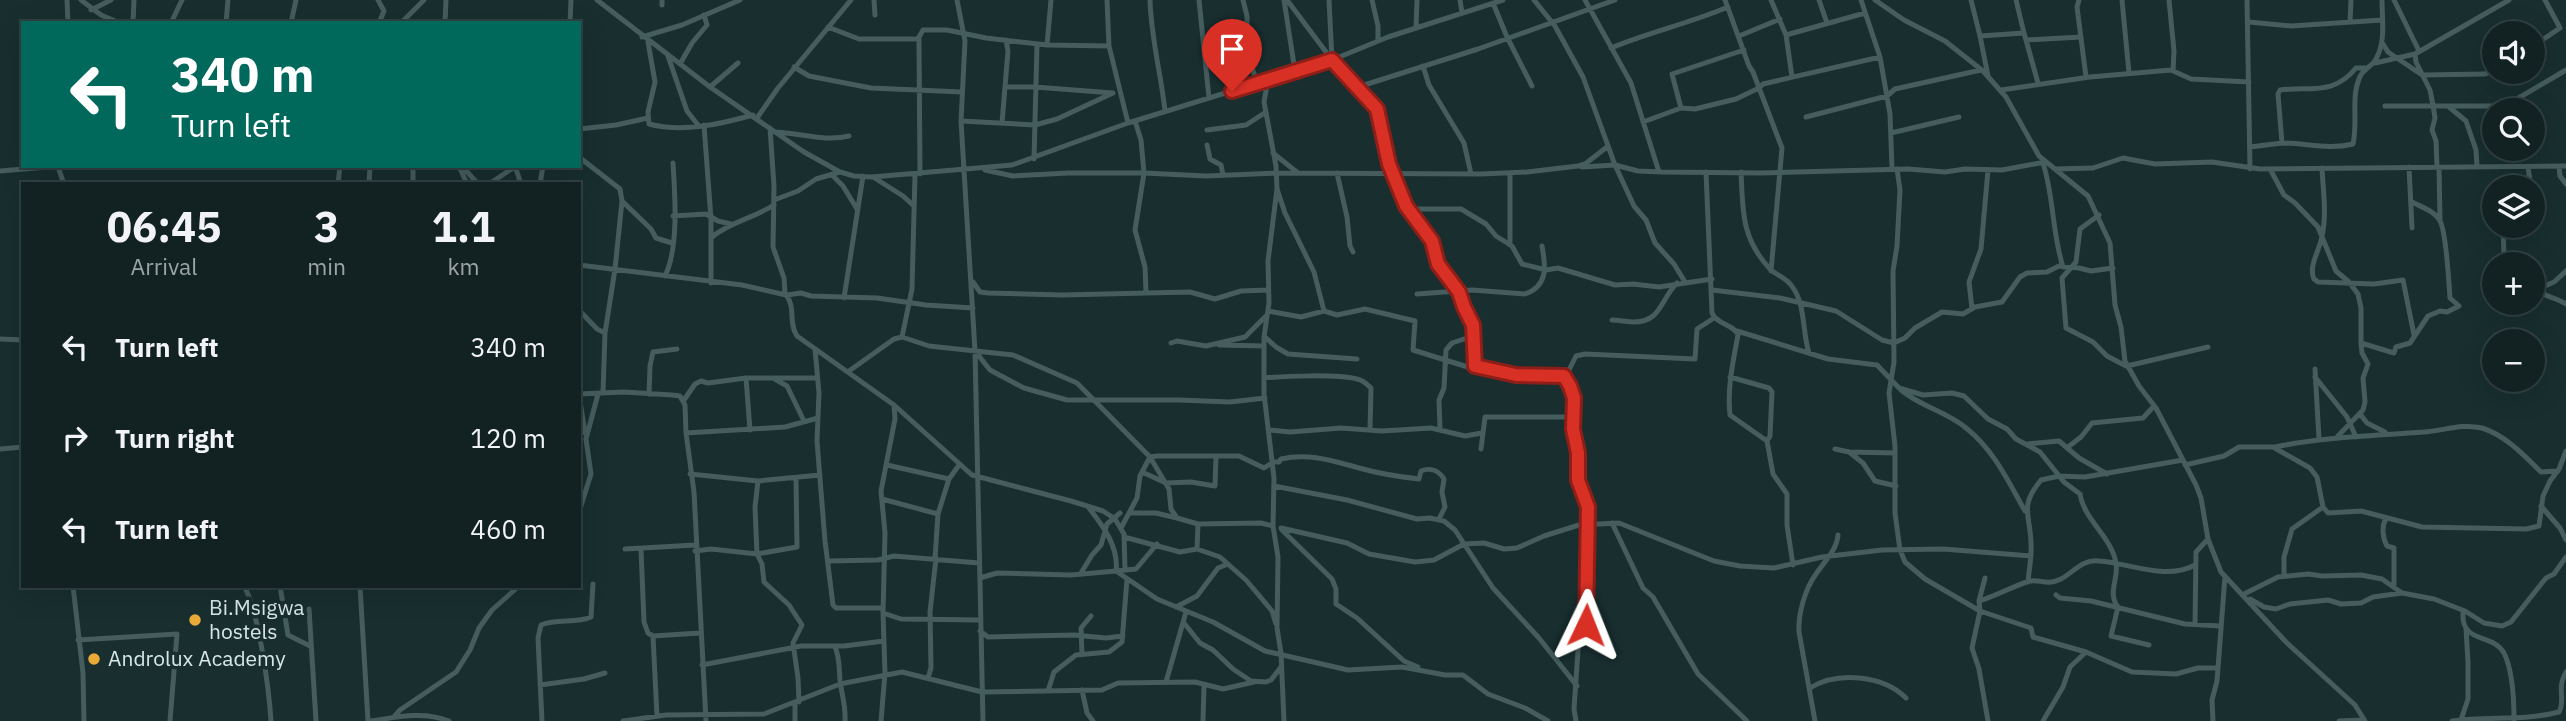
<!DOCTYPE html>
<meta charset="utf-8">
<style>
body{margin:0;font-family:"IBM Plex Sans",sans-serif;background:#1b2a2b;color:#f1f3f6;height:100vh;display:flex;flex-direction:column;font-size:26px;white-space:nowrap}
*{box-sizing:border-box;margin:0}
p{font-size:23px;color:#9ca4a6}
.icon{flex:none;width:38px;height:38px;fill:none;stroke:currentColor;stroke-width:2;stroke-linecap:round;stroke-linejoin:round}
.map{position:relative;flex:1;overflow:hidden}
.details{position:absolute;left:21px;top:182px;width:560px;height:406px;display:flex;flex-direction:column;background:#122223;border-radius:0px;box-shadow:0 7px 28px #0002,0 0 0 2px #313f41}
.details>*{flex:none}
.top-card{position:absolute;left:21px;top:21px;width:560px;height:147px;border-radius:0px;box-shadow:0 7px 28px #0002,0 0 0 2px #313f41;background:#00695c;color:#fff;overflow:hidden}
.buttons{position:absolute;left:2482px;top:21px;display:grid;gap:14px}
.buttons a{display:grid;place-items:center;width:63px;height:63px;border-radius:50%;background:#122223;box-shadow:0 7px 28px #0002,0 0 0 2px #313f41;font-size:35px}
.pin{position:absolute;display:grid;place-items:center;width:60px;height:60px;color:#fff;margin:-72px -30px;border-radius:50% 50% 50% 0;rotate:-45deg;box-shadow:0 0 7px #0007}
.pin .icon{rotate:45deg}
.me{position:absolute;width:77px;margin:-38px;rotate:2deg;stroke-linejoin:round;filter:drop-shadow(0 0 5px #0008)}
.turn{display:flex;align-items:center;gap:24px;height:147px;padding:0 35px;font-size:32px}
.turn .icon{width:91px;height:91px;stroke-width:2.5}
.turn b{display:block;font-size:49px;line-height:60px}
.eta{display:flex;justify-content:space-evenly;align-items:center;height:119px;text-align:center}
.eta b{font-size:42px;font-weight:700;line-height:49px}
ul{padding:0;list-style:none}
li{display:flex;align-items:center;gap:21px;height:91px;padding:0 35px}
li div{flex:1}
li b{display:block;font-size:26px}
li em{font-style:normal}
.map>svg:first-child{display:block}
</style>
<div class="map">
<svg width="2566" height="721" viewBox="0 0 2566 721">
<rect width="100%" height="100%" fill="#182e2f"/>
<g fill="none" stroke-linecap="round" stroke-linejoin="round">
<!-- street -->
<path stroke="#455d5e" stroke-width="5" d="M 67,0 L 68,23
M 81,0 L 101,15 L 120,23
M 378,0 L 384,11 L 379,23
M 597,0 L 710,87 L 804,152 L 840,172 L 854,176 L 872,177 L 1012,165 L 1128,123 L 1332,60 L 1388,37 L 1503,0
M 874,0 L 875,15
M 957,0 L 965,41 L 961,121 L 975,351 L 983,721
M 1107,0 L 1109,46 L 1128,123
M 1150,0 C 1151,38 1161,74 1165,111
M 1199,0 L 1209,98
M 1243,0 L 1247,16 L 1247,53 L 1257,82
M 1284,0 L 1295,71
M 1287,0 L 1332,60 L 1377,109 L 1389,164 L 1406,206 L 1432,241 L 1438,264 L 1459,292 L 1463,307 L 1473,325 L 1475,366
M 1329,0 L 1332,60
M 1372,0 L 1378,26 L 1378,41
M 1460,0 L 1462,13
M 1534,0 L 1555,26 L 1583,77 L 1615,165 L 1638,171 L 1662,172 L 1760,173 L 1908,169 L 1945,172 L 1965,169 L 2002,170 L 2045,162
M 1585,0 L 1631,83 L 1659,172
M 1725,0 L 1749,66 L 1753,72 L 1782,148 L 1771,271
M 1771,0 L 1786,35 L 1792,77
M 1819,0 L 1827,23
M 1861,0 L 1880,57 L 1890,114 L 1892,169
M 1875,0 L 1904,20 L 1945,41 L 1983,71 L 2006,97 L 2039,156 L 2088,196 L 2110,243 L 2115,305 L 2121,327 L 2125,361 L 2139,386 L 2156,408 L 2196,485 L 2201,498 L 2208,539 L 2221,572 L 2286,642 L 2355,705 L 2365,721
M 1971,0 L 1980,36
M 2016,0 L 2024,33
M 2079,0 L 2077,7 L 2086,77
M 2122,0 L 2129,73
M 2169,0 L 2174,51 L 2173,71
M 2247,0 L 2250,169
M 2394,0 L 2419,51
M 1493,3 L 1507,37 L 1532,86
M 662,5 L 662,0
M 91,10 L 111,0
M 2249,22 L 2291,26 L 2382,20
M 2350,22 L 2351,0
M 133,23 L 134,0
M 171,23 L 182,0
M 226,23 L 228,0
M 291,23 L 296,0
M 401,23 L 424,0
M 445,23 L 446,0
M 570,23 L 571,0
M 828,27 L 859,39 L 919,39
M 1416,28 L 1417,0
M 1786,35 L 1865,13
M 1739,36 L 1780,19
M 642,37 L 682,25 L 740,0
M 2026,40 L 2038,83
M 648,42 L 655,82 L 648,112 L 649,124 C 682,133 721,124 753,115
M 2383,44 L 2388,52 L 2422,75 L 2485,74 L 2494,71
M 1047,45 L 1109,46
M 2532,47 L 2560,28 L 2545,0
M 1611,48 C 1650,32 1690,23 1728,7
M 668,56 L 687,111 L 698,125
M 2375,63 L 2415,54
M 680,64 L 692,43 L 707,25 L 704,15
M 1423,66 L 1429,85 L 1464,143 L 1471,174
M 794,67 L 809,76 L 871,88 L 962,92
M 1988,76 L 1980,36 L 2024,33 L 2026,40 L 2081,37
M 1268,79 L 1264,102 L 1276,166 L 1277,189 L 1268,261 L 1269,303 L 1264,337 L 1264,394 L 1274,478 L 1273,526 L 1278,557 L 1277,628 L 1281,653 L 1284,721
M 710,87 L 738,63
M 1005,87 L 1035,87 L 1113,93
M 1358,87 L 1478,49 L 1615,0
M 2001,90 L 2090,77 L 2171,70 L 2191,79 L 2249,82
M 2385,106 L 2505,106 L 2566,70
M 2449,107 L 2466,121 L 2476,150 L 2477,167
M 1681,108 L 1672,74 L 1744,50
M 1806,117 L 1887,96 L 1895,89 L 1981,70
M 757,118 L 778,88 L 851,0
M 961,121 L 1035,125 L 1057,119 L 1113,93
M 1135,121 L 1141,140 L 1144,173 L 1135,230 L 1145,267 L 1146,292
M 1643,122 L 1681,108 L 1695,109 L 1736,99 L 1759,88 L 1763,84 L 1880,57
M 1002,123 L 1008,51 L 1006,40
M 704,125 L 711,219 L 711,283
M 770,128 L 774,186 L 773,247 L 784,278 L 785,294
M 579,129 L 616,125 L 648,118
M 1207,130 L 1246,125 L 1266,112
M 775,132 C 800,133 825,142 849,136
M 1891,133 L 1959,117
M 2282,143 C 2306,143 2329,150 2353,144 C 2358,122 2351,98 2359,79 C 2362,69 2372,67 2376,59 C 2386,41 2382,20 2382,0
M 1207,145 L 1210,159 L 1221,165 L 1223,175
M 2250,147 L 2282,143 L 2278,94 L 2280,90 C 2311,86 2333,96 2356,68 L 2366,68
M 1273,153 L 1298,173
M 579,157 L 620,189 L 622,201 L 615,269 L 605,333 L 603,393
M 1034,159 L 1037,45
M 2043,163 C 2054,197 2052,233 2063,267
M 413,166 L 413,184
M 459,166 L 467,184
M 462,166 L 478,184
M 515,166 L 521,184
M 58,167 L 64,184
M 1582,167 L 1615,165 L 1634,206 L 1646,220 L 1655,243 L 1674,264 L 1685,282
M 2409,167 L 2412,228
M 2437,167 L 2436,141 L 2432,130 L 2435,118 L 2433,105 L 2430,90 L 2416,62 L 2415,54 L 2509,0
M 2439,167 L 2440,220
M 2559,167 L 2560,176 L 2566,184
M 2322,168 C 2323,190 2327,214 2322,236 C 2320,250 2308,266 2314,279 L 2318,282 L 2374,284 L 2403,280 L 2414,335
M 1897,169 L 1900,190 L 1897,246 L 1893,271 L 1894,362 L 1889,393 L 1895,446 L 1895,513 L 1900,550 L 1905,562 L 1925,579 L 1980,611 L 1972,648 L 1979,669 L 1988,721
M 2055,169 L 2093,168 L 2123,158 L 2155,164 L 2212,162 L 2260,169 L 2566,166
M 2270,169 L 2284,195 L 2295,203 L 2318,227 L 2336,271 L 2349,282 L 2358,294 L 2361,308 L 2361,343 L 2394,353 L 2396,347 L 2410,343 L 2428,316 L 2440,311 L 2447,312 L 2459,306 L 2450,298 C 2449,283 2446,231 2440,221 C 2435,211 2421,207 2412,202
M 985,170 L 1013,176 L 1068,173 L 1144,173 L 1206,176 L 1277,173 L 1481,174 L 1527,172 L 1578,166 L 1585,164 L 1607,147
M 0,171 L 60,166
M 1706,172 L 1712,313 C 1717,325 1734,324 1738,335 C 1733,362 1727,388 1730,415 L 1767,441 L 1773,474 L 1787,494 L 1787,525 L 1793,565
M 1741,172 C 1743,211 1741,238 1770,269 C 1776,275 1786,278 1791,285 C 1806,303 1802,332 1809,353
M 1337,173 L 1347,217 L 1350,246 L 1353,252
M 920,174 L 919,44 L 919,37 L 923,30 L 947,30 L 986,38 L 1047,45 L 1051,0
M 833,176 L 843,186 L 857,209
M 873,177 L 903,196 L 913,205
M 311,184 L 314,184
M 338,184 L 340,166
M 369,184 L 370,166
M 489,184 L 516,166
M 540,184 L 543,166
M 2526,187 L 2530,180 L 2528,167
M 1277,189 L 1285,213 L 1314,272 L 1324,311 L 1337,315 L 1365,309 L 1415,321 L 1413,350 L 1471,368 C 1484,363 1500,372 1514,375 C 1530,377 1547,377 1564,376 L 1572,390 L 1574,398 L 1572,429 L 1578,453 L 1578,480 L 1588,507 L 1586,615 L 1585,627 L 1579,636 L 1574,709 L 1576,721
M 774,200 L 798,191 L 816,179 L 840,172
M 622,201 L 651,229 L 656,238 L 672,243
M 1409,209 L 1461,209 L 1486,224 L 1496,236 L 1512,246 L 1522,264 L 1546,270 L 1558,268 L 1615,285 L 1633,284 L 1659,287 L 1712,279
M 2099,215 L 2080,229 L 2076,262 L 2062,278 L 2066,328 L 2093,342 L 2107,356 L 2126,366
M 673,216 L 706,214 L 718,221 L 731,224
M 2503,226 L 2504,257 L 2510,264
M 712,237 C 730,222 754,218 774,205
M 1510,245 L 1510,173
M 579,265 L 742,285 L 786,295 C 796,306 788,323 797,336 L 894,405 L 972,475 L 1071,501 L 1103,511 L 1115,519 L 1124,534 L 1125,570
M 665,276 C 679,248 675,194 673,163
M 973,282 L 980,292 L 988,293 L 1062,295 L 1190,292 L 1215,299 L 1241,291 L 1268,290
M 2532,284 C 2542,298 2554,296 2566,304
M 1712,290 L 1780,298 L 1836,311 L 1882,340 L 1894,343 L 1905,338 L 1915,328 L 1942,312 L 1963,314 L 1975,307 L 2002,302 L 2020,277 L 2027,273 L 2047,272 L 2059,266 L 2079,268 L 2091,271 L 2113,268
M 2536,290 L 2554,282 L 2566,271
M 1417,294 L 1472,290 L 1525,294 C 1548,286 1546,267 1542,246
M 787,295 L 801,293 L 811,296 L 877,298 L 926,305 L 973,308
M 844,298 L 863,176
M 1972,309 L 1969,282 L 1981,249 L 1988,170
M 579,310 L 597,329 L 605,333
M 1268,311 L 1301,317 L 1324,311
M 1612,320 C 1620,320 1626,322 1634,322 C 1661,322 1660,300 1677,283
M 1737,331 L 1828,359 L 1877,365 L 1899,388 L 1923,395 L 1952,393 L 1964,396 L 1988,419 L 2007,429 L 2016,439 L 2040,452 L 2064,482 L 2080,494 C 2084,520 2111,536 2116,563 C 2119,578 2107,593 2118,607 L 2111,636 L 2149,645
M 902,337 L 912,289 L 915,175
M 1265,337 L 1276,347 L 1288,354 L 1357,359
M 0,339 L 23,340
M 1171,343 L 1177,341 L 1206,346 L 1245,337 L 1267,315
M 1219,345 L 1264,346
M 815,349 L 819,393 L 817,441 L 825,541 L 833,605 L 836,608 L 883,608
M 975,351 L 990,370 L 1024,388 L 1067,400 L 1179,400 L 1230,402 L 1265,398
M 2127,366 L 2208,347
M 2315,369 L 2319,439
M 849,371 L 894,339 L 902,337 L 929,346 L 1013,355 L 1077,383 L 1150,457 L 1169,489 L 1171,509 L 1177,518 L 1198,524 L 1197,549
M 1730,377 L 1769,388 L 1772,392 L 1770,436 L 1767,441
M 2315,377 L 2347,417 L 2356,437
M 775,378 L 816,378
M 1264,378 C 1286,376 1336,374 1357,379 C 1363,380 1367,384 1371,388 L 1370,429
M 1565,378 L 1576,356 L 1585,354 L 1695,359 L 1697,329 L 1714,318
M 1901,390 C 1921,407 1946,411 1966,428 C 1994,450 2008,481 2025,511
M 579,394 L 624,392 L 672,395 L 680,396 L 685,405 L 686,433 L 694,492 L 706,721
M 649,394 L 650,366 L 653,352 L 677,349
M 579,395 L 585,433
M 684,400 L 695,384 L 701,381 L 708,383 L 746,378
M 2360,414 L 2367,423 L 2385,432
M 1440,429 L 1439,400 L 1444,388 L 1446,350 L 1452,343 L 1473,336
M 750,430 L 746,378 L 773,378 L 787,386 L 804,421
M 1269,430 L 1290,432 L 1341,428 L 1382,431 L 1431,428 L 1465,436 L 1482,433
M 686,433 L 785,427 L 818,418
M 2337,437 L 2363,410 L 2365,402 L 2363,378 L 2368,364 L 2362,353 L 2361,343
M 2027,444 L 2059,441 L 2079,458 L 2107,474
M 2068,447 L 2081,437 L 2092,423 L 2143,418 L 2154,406
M 2275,447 C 2324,437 2373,436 2424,432 C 2442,431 2463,423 2482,428 C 2505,435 2524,455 2541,472 L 2558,471
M 0,449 L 23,447
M 1481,449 L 1485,417 L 1573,417
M 1835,449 L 1849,452 L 1895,453
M 1849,452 L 1863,463 L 1875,481 L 1896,486
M 887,465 L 949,479
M 2185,465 L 2224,456 L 2239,447 L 2273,447 L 2310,468 L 2317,477 L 2323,507 L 2328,513 L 2361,511 L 2422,527 L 2526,529 L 2539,526 L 2543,496 L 2550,481 L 2559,469 L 2566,451
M 1142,472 L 1166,483 L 1191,482 L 1215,486 L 1216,458
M 690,474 L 758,481 L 820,475
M 758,481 L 755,507 L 757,554 L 797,547 L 796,478
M 1274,486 L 1347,500 L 1417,519 L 1430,518 L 1444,521 L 1455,530 L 1493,588 L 1539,638 L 1577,686
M 882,499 L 938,514
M 2541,506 L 2560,528 L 2566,540
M 1089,508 C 1103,526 1119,547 1116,571 L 1136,569 L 1157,544
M 579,512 L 591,474 L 586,439 L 598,394
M 1129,513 L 1156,513 L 1177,518
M 2386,519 C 2381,526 2383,539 2387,546 L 2394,548 L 2394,587
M 1612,523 L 1643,588 L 1653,597 L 1698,674 L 1747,721
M 1198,524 L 1261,523 L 1273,526
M 1121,528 L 1137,498 L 1140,476 L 1150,457 L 1157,456 L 1239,456 L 1264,468 L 1273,462 L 1279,462 L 1281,459 C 1309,452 1336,462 1363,469 C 1381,474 1401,477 1419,479 L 1421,471 C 1431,467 1439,471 1444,479 L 1442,492 L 1445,507 L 1439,519
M 1281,528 L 1347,543 L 1369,554 L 1415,562 L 1434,560 L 1464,544 L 1484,543 L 1504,549 L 1517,548 L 1544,536 L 1579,525 L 1619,523 L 1714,561 L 1740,566 L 1774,568 L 1822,557 L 1882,550 L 1943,549 L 2031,556
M 1282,530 L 1332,579 L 1336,589 L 1336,604 L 1357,618 L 1404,661 L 1418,667
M 1124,537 L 1180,552 L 1197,549 L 1220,557 L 1246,580 L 1272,611 L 1276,624
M 625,549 L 695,545
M 641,549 L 644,622 L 648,633 L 653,636
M 695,551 L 711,549 L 757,554 L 762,564 L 764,582 L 789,605 L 802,625 L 793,643 L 798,678 L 799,702
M 935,558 L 938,514 L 949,479 L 959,465
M 828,561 L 878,560 L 894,556 L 979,563
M 1081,573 L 1092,555 L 1101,545 L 1107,524 L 1120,513
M 2284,576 L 2284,557 L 2292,529 L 2323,507
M 980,578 L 997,573 L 1071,575 L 1116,571 L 1157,599 L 1213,622 L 1265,651 L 1348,670 L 1402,667 L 1445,675 L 1463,675 L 1488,694 L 1525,708 L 1548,721
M 2028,582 C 2029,569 2032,556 2031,543 C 2030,513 2019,507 2041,480 L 2059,476 L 2085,477 L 2183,460
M 73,586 L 83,673 L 84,721
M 244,586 C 259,612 269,690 271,721
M 280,586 L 288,635 L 310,646
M 360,586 L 368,721
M 2056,595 L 2060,598 L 2091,601 L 2185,624 L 2220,626
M 2242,595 L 2278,577 L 2308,574 L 2322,576 L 2361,575 L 2382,579 L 2402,593 L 2434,599 L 2465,611 L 2484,623 L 2502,626 L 2511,622 L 2546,578 L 2554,574 L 2566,557
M 2250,599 L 2264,607 L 2276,609 L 2290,604 L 2328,600 L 2341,604 L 2361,603 L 2373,597 L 2402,593
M 1979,601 L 1985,578
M 1176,607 L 1197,596 L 1218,568 L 1228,564
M 309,609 L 316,721
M 883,613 L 901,619 L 980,620
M 2463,613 C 2461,644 2493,633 2504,653 C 2513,671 2514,699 2514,720
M 1184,623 L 1200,643 L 1213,650 L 1233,669 L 1251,681 L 1266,682 L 1271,680 L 1281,667
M 2195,625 L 2196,552 L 2208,539
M 980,631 L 988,637 L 1074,635 L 1106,638 L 1123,636
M 78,640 L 177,634 L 170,721
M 835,647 C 840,658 839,669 840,681 C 842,695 846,707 845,721
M 2086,652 L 2033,637 L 2031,628 L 1980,611 L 1979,601 C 1996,596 2013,586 2030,581 C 2040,579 2047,586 2061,579 C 2074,572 2082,559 2099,561 C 2130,563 2166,581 2195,565
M 1082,654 L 1081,628 L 1091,616
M 702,665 L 801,646 L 844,646 L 884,641
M 928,678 L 931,668 L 930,612 L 936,558
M 1166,682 L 1186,612
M 540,685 L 584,679 L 605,673
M 1810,688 C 1837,671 1883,675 1906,698
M 1082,690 L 1087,713 L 1093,721
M 1048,691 L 1054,672 L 1076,655 L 1109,652 L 1122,642 L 1127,579
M 795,704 L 795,721
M 657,716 L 653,636 L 700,633
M 394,717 L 400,710 L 456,672 L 470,650 L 479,628 L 492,610 L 519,586
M 2461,720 L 2468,699 L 2468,662 L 2466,628
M 371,721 C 397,717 423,711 449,721
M 542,721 L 538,638 L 541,625 C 557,618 575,624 591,617 L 593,584
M 623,721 L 666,715 L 764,714 L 840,684 L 902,672 L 982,692 L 1102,690 L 1118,683 L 1195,682 L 1223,689 L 1254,682
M 881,721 L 885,673 L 883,613 L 885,533 L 881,491 L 895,419 L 894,405
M 1203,721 L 1204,685
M 1815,721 L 1799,632 C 1798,614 1805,589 1816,574 C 1824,562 1837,550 1838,535
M 2043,721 L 2063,687 L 2070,667 L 2086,652 L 2132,672 L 2176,674 L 2198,668 L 2217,668
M 2213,721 L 2212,700 L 2217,681 L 2225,576
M 2339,721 L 2364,720
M 2452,721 C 2488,716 2524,721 2559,712 C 2566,700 2556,688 2566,672"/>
</g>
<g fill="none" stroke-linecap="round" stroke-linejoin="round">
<!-- route casing -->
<g stroke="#8d1f18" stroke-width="18">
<path id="route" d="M 1232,91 L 1332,60 L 1377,109 L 1389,164 L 1406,206 L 1432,241 L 1438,264 L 1459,292 L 1464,307 L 1473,325 L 1475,366 L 1516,375 L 1564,376 L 1570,386 L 1574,398 L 1573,429 L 1578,453 L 1578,480 L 1588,507 L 1586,625"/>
</g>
<!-- route -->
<use href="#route" stroke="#d93025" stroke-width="12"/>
</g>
<!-- markers -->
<g fill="#eaaa38" stroke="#182e2f" stroke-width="2.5">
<circle cx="195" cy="620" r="7"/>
<circle cx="94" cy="659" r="7"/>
</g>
<g text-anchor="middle" stroke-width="7" stroke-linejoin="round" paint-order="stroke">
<!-- poi labels -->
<g font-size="21" fill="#d9e6e7" stroke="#182e2f" text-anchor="start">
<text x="209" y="615">Bi.Msigwa<tspan x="209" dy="24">hostels</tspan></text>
<text x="108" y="666">Androlux Academy</text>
</g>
</g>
</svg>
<div class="buttons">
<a><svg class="icon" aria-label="sound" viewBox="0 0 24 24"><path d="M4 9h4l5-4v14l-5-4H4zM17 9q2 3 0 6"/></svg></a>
<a><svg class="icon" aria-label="search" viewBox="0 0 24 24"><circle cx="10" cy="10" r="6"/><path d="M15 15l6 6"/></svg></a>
<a><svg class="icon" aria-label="layers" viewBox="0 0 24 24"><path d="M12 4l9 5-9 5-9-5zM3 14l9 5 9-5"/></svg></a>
<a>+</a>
<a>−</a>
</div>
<div class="pin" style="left:1232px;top:91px;background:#d93025"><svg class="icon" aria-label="arrive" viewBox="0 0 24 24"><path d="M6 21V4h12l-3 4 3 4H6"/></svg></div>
<svg class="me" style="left:1586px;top:625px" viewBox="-20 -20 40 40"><path d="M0-17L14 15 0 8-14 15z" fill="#d93025" stroke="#fff" stroke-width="4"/></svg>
<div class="top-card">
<div class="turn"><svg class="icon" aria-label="left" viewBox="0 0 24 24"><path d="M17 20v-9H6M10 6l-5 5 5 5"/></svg><div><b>340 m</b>Turn left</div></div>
</div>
<section class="details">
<div class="eta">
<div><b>06:45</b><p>Arrival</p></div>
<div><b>3</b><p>min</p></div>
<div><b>1.1</b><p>km</p></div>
</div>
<ul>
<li><svg class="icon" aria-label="left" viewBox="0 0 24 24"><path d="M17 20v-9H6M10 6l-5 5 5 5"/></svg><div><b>Turn left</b></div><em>340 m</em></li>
<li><svg class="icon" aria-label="right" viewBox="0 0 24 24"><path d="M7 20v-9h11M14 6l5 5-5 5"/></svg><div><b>Turn right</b></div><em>120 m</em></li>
<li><svg class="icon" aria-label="left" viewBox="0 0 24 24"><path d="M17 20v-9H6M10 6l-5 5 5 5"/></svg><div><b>Turn left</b></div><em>460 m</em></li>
</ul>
</section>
</div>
